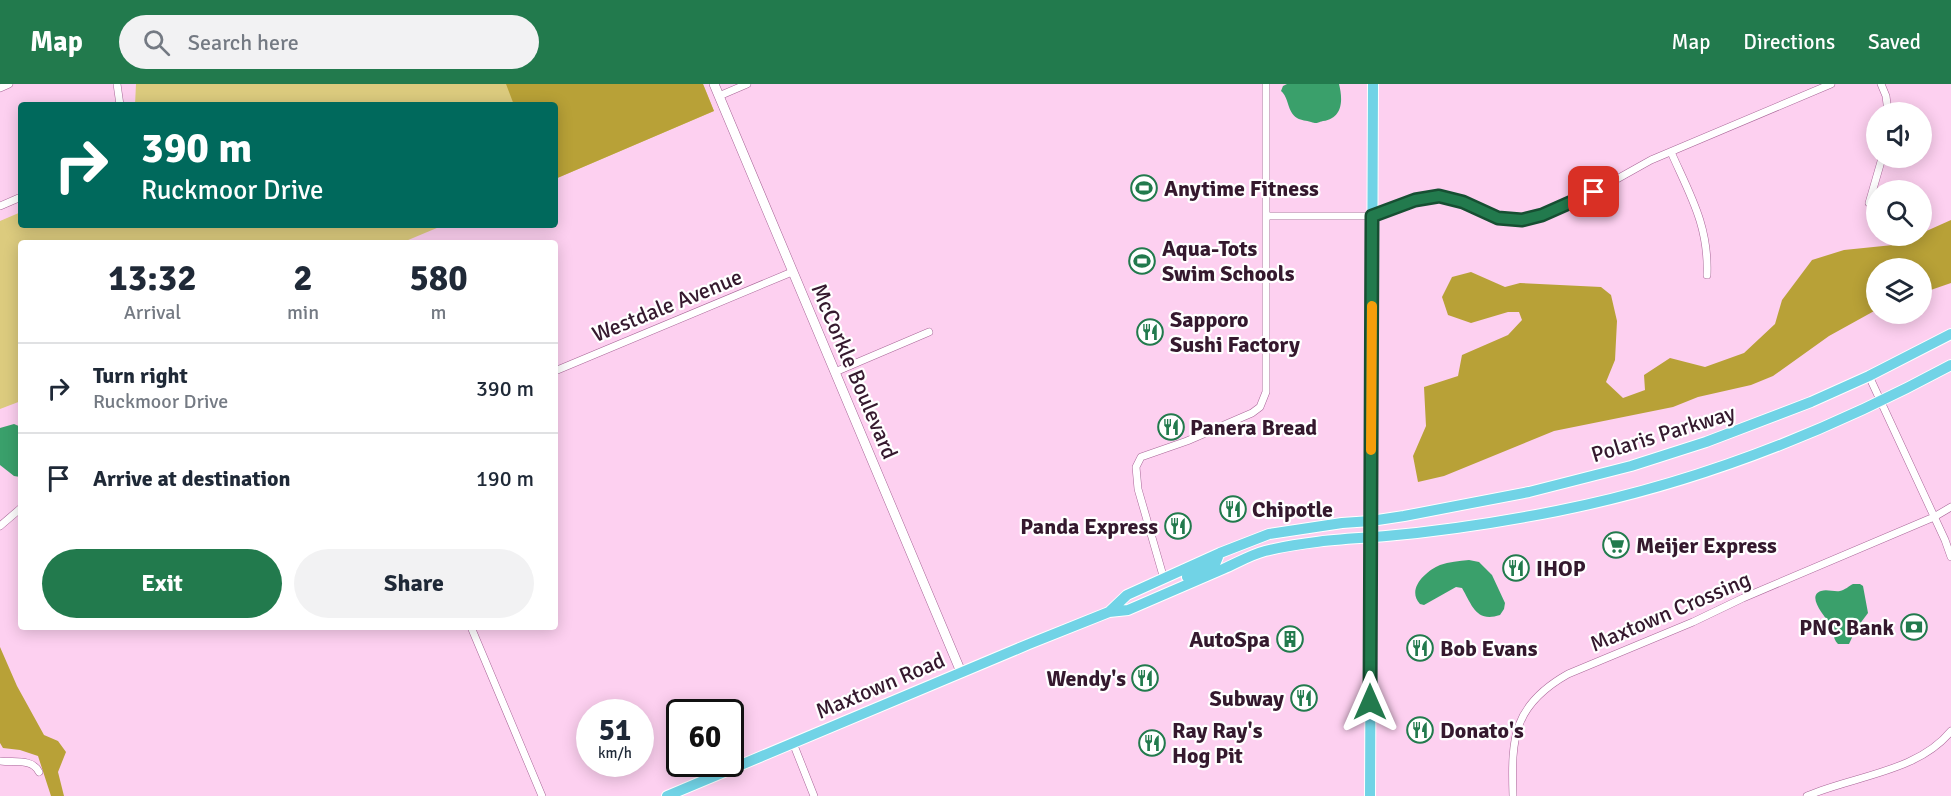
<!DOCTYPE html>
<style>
body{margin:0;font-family:Signika,sans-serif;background:#f2f2f3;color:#1f2937;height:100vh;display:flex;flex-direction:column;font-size:22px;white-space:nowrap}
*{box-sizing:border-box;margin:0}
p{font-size:20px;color:#747a83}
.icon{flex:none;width:33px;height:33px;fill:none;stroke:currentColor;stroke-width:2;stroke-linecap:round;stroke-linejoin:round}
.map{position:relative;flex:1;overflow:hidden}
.panel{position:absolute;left:18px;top:156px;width:540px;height:390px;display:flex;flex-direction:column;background:#fff;border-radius:6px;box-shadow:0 3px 15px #0003}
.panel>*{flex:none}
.top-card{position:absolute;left:18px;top:18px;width:540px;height:126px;border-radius:6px;box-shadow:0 3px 15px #0003;background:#00695c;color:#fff;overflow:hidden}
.fabs{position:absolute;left:1866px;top:18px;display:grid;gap:12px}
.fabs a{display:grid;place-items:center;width:66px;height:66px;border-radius:50%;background:#fff;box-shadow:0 3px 15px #0003;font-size:30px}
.speed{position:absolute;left:576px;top:615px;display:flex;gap:12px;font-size:30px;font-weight:700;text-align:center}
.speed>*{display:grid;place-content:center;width:78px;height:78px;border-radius:50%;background:#fff;box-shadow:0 3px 15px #0003;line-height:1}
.speed small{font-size:15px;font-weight:400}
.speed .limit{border:3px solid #111;border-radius:9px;background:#fff;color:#111}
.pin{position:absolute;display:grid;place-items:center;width:51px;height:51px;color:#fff;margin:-26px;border-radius:12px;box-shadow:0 3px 9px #0006}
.me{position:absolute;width:66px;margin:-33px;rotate:0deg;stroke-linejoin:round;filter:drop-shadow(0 0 4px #0008)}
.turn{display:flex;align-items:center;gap:21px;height:126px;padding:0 24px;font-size:27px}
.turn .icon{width:78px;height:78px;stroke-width:2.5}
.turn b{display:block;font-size:42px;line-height:51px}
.eta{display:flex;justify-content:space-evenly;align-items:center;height:102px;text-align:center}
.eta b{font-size:36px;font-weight:800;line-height:42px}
.cta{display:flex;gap:12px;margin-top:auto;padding:12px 24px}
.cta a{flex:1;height:69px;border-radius:36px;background:#227a4d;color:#fff;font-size:24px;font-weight:800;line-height:69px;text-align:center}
.cta a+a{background:#f2f2f3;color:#1f2937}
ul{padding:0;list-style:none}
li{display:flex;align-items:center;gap:18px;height:90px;padding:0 24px;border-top:2px solid #e0e1e3}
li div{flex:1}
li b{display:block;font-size:22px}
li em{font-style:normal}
header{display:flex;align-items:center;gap:36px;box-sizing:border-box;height:84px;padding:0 30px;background:#227a4d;color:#fff}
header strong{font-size:28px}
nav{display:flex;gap:33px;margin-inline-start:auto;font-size:21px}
.search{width:420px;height:54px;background:#f2f2f3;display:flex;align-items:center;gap:15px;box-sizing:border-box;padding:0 21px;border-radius:33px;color:#747a83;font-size:22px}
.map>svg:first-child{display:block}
</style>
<header>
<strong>Map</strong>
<div class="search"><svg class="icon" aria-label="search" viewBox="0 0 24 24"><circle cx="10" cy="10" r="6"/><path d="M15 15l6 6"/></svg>Search here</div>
<nav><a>Map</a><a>Directions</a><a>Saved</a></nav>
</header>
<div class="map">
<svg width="1951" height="712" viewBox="0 0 1951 712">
<rect width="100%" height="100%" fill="#fdd0f0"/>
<!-- green -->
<path fill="#dccb7e" d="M 136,0 L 703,0 L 714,27 L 555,95 L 555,21 L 135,21 Z
M 21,128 L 21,141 L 444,141 L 401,159 L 21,159 L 21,317 L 0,325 L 0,137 Z"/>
<!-- forest -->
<path fill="#b8a137" d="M 506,0 L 703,0 L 714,27 L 555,95 L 555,21 L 514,21 Z
M 1951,136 L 1951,199 L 1922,209 L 1922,184 L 1876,184 L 1876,226 L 1829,252 L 1773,292 L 1751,301 L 1698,313 L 1673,323 L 1554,347 L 1444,392 L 1418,398 L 1413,372 L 1426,342 L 1424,303 L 1458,292 L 1462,271 L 1508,251 L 1522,236 L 1519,228 L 1508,228 L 1471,239 L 1448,231 L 1442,213 L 1452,193 L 1471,188 L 1505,203 L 1520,199 L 1601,203 L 1611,211 L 1617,237 L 1615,276 L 1606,298 L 1623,314 L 1645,306 L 1644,291 L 1670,274 L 1705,283 L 1744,269 L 1775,240 L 1782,216 L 1812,176 L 1844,166 L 1893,161 L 1916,152 L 1922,152 L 1922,149 Z
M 0,563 L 17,602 L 44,651 L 58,657 L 66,668 L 58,688 L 64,712 L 51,712 L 38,672 L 20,666 L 3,664 L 0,659 Z"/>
<!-- water -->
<path fill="#3aa06b" d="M 1287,0 L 1339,0 C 1343,16 1343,34 1323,37 C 1316,39 1317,40 1311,38 C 1306,36 1302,37 1297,34 C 1287,28 1289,13 1281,7 L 1283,2 Z
M 14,340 L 21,343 L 20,393 L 14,392 L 0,381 L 0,344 Z
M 1469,476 L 1479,478 L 1492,491 L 1505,519 L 1504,525 L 1500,531 C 1476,539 1472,521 1462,504 L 1456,503 L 1424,521 L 1420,520 C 1406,505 1426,487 1440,481 C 1449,478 1459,477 1469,476 Z
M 1853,500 L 1860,500 L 1863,502 L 1868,529 L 1856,545 L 1849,560 L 1838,560 C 1832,554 1834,546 1829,539 C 1825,532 1806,512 1821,507 C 1827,505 1834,508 1840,507 C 1845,506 1849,502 1853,500 Z"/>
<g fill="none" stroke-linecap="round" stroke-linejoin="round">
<!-- street casing -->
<g stroke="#a86597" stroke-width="8">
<path id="street" d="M 117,0 L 120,21
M 1881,0 L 1886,12 L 1888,28
M 0,4 L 9,0
M 719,12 L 747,0
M 1671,68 C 1690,111 1709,142 1707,191
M 1869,119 L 1882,74
M 0,122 L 21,113
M 1266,132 L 1372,132 L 1415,116 L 1439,112 L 1463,118 L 1498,134 L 1512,136 L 1531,134 L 1583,114 L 1651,76 L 1831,0
M 555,287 L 792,188
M 835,288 L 929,248
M 1869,292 L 1945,456 L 1951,473
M 0,442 L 21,424
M 1164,495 L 1138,405 L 1136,383 L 1141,373 L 1187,357 L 1252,329 L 1260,323 L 1266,308 L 1266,0
M 471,543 L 542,712
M 793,659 L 814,712
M 0,677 C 14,679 32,674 39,688
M 1513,712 C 1511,654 1513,621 1568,590 L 1693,538 L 1743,514 L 1934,433 L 1951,423
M 1807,712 C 1853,692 1918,688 1951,647"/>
</g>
<!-- secondary casing -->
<g stroke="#a86597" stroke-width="10">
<path id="secondary" d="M 714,0 L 961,588"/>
</g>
<!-- primary casing -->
<g stroke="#fff" stroke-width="12">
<path id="primary" d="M 1187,493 L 1216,478 L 1218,473
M 1109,528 L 1127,511 L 1220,469 L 1269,450 L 1342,439 L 1371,437 L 1404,432 L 1529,408 L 1631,382 L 1706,358 L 1811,318 L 1869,292 L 1951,250
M 667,712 L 1029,560 L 1109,528 L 1128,526 C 1160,512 1191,499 1223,485 C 1237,479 1250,471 1265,467 C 1305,457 1346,455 1386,452 C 1443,447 1501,438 1557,427 C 1694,400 1829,347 1951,281
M 1370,712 L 1373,0"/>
</g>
<!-- street -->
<use href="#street" stroke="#fff" stroke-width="7"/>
<!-- secondary -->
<use href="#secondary" stroke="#fff" stroke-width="9"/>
<!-- primary -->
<use href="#primary" stroke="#71d3e6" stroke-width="10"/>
</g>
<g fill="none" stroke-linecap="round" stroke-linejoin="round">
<!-- route casing -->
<g stroke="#164f32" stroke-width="15">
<path id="route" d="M 1370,618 L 1372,132 L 1415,116 L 1439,112 L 1463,118 L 1498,134 L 1522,136 L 1542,131 L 1594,108"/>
</g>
<!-- route -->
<use href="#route" stroke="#227a4d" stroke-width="10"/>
<!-- slow -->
<path stroke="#f59e0b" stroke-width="10" d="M 1371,366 L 1372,222"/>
</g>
<!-- icons -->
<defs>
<g id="stadium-ring" transform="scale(1.35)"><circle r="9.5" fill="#fff" stroke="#227a4d" stroke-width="1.5"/><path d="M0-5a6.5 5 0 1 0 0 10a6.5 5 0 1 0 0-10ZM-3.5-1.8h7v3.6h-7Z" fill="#227a4d"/></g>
<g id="restaurant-ring" transform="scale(1.35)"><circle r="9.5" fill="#fff" stroke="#227a4d" stroke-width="1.5"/><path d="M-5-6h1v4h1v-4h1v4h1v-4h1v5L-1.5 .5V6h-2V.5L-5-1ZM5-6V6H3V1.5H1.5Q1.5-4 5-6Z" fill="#227a4d"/></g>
<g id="supermarket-ring" transform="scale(1.35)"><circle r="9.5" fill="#fff" stroke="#227a4d" stroke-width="1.5"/><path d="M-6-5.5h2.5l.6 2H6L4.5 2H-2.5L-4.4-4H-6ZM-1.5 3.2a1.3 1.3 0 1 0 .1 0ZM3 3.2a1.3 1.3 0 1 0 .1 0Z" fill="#227a4d"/></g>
<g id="bank-ring" transform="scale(1.35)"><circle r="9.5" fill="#fff" stroke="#227a4d" stroke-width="1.5"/><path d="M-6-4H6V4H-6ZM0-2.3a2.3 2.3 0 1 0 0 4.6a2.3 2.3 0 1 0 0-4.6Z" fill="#227a4d"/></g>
<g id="building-ring" transform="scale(1.35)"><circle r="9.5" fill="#fff" stroke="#227a4d" stroke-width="1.5"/><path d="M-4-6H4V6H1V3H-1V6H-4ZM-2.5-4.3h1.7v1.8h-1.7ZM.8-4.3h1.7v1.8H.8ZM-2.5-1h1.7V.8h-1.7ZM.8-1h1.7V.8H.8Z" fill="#227a4d"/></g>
</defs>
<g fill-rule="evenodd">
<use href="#stadium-ring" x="1144" y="104"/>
<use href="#stadium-ring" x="1142" y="177"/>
<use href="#restaurant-ring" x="1150" y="248"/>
<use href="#restaurant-ring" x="1171" y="343"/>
<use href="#restaurant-ring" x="1233" y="425"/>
<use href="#restaurant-ring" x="1178" y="442"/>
<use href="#supermarket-ring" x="1616" y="461"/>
<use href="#restaurant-ring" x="1516" y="484"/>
<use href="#bank-ring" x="1914" y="543"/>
<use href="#building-ring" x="1290" y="555"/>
<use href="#restaurant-ring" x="1420" y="564"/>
<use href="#restaurant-ring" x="1145" y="594"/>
<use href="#restaurant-ring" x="1304" y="614"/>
<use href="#restaurant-ring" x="1420" y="646"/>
<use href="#restaurant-ring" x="1152" y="659"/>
</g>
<g text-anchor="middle" stroke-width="4.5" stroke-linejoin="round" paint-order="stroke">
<!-- poi labels -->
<g font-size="22" font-weight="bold" fill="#35192e" stroke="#fff" text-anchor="start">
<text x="1164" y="112">Anytime Fitness</text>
<text x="1162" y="172">Aqua-Tots<tspan x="1162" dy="25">Swim Schools</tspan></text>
<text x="1170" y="243">Sapporo<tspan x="1170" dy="25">Sushi Factory</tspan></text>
<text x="1190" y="351">Panera Bread</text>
<text x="1252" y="433">Chipotle</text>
<text x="1158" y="450" text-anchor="end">Panda Express</text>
<text x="1636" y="469">Meijer Express</text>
<text x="1536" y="492">IHOP</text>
<text x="1894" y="551" text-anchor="end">PNC Bank</text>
<text x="1270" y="563" text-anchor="end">AutoSpa</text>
<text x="1440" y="572">Bob Evans</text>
<text x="1126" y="602" text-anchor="end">Wendy's</text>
<text x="1284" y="622" text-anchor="end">Subway</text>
<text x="1172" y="654">Ray Ray's<tspan x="1172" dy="25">Hog Pit</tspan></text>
<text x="1440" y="654">Donato's</text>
</g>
<!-- street labels -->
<g font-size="22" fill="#35192e" stroke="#fff">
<text transform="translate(667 221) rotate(-22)" y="8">Westdale Avenue</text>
<text transform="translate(855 287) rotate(67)" y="8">McCorkle Boulevard</text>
<text transform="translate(1663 349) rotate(-17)" y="8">Polaris Parkway</text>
<text transform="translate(1670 527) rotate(-23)" y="8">Maxtown Crossing</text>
<text transform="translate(880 601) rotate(-23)" y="8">Maxtown Road</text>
</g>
</g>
</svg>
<div class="fabs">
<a><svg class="icon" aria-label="sound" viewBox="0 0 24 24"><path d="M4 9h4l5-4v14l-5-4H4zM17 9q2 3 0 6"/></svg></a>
<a><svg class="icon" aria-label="search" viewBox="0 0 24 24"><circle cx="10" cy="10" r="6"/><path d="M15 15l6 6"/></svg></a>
<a><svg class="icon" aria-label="layers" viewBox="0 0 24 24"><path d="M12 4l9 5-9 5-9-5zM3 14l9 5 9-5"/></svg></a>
</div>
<div class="speed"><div>51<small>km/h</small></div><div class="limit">60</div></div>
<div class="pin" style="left:1594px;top:108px;background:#d93025"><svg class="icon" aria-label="arrive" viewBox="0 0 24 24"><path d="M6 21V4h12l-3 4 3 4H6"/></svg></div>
<svg class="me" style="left:1370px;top:618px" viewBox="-20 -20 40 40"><path d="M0-17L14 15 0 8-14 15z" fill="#227a4d" stroke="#fff" stroke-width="4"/></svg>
<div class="top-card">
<div class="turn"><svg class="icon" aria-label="right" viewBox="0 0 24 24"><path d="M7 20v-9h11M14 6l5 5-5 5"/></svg><div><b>390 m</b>Ruckmoor Drive</div></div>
</div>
<section class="panel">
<div class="eta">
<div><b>13:32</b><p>Arrival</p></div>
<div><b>2</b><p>min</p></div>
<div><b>580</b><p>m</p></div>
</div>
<ul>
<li><svg class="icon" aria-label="right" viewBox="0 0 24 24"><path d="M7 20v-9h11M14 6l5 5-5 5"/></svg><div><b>Turn right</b><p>Ruckmoor Drive</p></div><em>390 m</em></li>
<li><svg class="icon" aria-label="arrive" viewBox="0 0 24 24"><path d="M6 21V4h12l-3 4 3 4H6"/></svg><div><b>Arrive at destination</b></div><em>190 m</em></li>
</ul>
<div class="cta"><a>Exit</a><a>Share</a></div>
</section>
</div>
